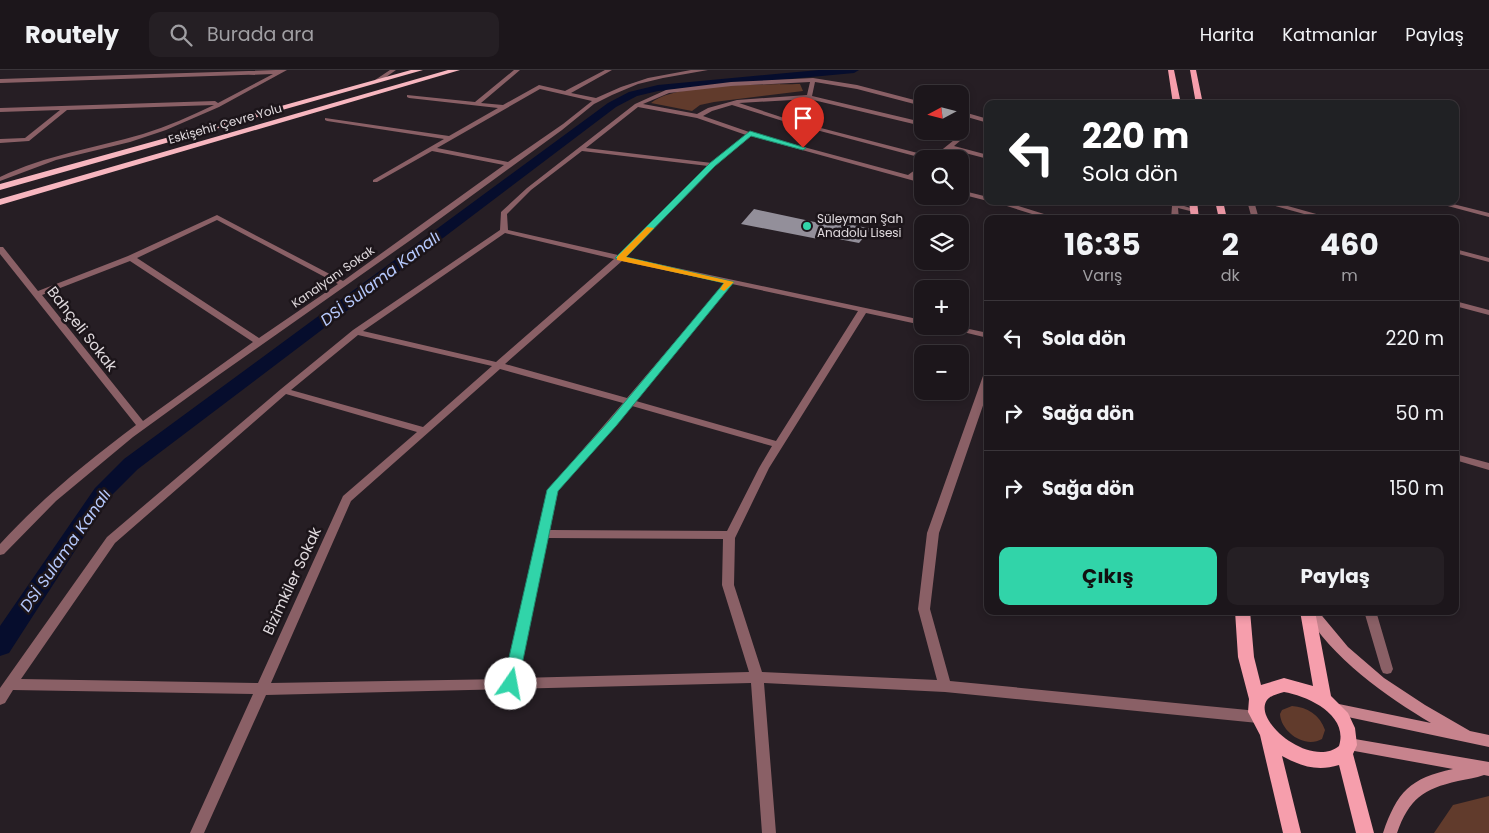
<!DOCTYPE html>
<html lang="tr">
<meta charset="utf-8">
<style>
body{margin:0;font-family:Poppins,sans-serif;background:#251f24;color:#f1f3f6;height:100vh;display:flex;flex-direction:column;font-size:19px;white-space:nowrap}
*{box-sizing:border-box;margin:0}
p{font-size:16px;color:#a09fa3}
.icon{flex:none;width:28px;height:28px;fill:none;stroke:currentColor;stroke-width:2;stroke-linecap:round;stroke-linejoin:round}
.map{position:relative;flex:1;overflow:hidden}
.panel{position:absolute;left:984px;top:145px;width:475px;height:400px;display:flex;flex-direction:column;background:#1c161b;border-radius:10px;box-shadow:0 2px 8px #0003,0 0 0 1px #3a353a}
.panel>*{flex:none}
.top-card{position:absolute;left:984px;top:30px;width:475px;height:105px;border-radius:10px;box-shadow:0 2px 8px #0003,0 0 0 1px #3a353a;background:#202124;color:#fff;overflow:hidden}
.needle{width:32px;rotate:263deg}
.fabs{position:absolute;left:914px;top:15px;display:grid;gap:10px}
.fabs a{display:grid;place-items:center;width:55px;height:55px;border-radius:10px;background:#1c161b;box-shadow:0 2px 8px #0003,0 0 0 1px #3a353a;font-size:25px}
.pin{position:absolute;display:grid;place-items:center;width:42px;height:42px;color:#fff;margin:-51px -21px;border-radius:50% 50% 50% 0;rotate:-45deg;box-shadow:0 0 5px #0007}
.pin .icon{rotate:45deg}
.me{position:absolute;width:55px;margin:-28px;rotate:12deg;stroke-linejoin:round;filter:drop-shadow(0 0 4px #0008)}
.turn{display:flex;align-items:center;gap:18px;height:105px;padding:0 15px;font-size:22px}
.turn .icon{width:65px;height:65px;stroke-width:2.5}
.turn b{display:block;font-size:35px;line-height:42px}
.eta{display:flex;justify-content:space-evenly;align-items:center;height:85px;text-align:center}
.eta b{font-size:30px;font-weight:700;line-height:35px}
.button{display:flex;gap:10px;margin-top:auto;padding:10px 15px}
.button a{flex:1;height:58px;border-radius:10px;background:#31d4a9;color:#111;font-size:20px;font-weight:700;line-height:58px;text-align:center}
.button a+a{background:#251f24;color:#f1f3f6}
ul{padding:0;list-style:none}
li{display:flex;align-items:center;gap:15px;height:75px;padding:0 15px;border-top:1px solid #3a353a}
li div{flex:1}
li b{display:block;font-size:19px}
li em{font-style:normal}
header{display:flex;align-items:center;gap:30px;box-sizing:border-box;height:70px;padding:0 25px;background:#1c161b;border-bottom:1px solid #3a353a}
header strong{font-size:24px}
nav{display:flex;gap:28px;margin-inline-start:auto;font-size:18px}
.search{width:350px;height:45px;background:#251f24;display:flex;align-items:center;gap:12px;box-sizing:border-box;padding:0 18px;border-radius:10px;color:#a09fa3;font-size:19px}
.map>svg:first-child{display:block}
</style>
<header>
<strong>Routely</strong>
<div class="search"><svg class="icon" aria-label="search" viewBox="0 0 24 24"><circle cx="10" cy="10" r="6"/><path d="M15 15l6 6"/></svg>Burada ara</div>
<nav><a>Harita</a><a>Katmanlar</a><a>Paylaş</a></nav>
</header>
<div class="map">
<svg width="1489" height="763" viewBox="0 0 1489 763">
<rect width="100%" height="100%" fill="#261e24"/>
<!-- green -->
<path fill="#613b2c" d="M 800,14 L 803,21 L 714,32 L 700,35 L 692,41 L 651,33 C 676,12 765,15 800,14 Z
M 1292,636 C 1307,637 1320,645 1325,660 L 1322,669 C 1305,679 1281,662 1280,644 L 1282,640 Z
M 1489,726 L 1489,763 L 1434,763 L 1453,735 Z"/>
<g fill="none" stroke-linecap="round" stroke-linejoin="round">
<!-- canal -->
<path fill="#060d2d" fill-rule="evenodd" d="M 819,0 L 859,0 L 854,3 L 658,21 L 637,26 L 616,37 L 138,399 L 109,428 L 9,583 L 0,586 L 0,556 L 95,418 L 124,389 L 608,33 L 629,22 L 658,15 Z"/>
</g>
<!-- building -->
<path fill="#938f9a" d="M 754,139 L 824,154 L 828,149 L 871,159 L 859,173 L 823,166 L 818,169 L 741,154 Z"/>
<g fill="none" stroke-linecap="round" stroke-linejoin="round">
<!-- minor -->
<path fill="#8a6066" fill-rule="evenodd" d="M 276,0 L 287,0 L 219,37 L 166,60 L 130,72 L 56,90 L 0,111 L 0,107 C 46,85 95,78 143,64 C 168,56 191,46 214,35 L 67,40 L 29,71 L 0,73 L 0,69 L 25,68 L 60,40 L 0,42 L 0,38 L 215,31 L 218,33 L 273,4 L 0,13 L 0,9 Z
M 390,0 L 396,0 L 379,12 L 375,12 L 375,10 Z
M 514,0 L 520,0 L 481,33 L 503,35 L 539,15 L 565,21 L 605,0 L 612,0 L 571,23 L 596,28 L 621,17 L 648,8 L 691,0 L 708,0 L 663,8 L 638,14 L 612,25 L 594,34 L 562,60 L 415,167 L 213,309 L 133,367 L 56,431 L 4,484 L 0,485 L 0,474 C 41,429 88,391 136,355 L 0,184 L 0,177 L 3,177 L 38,221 L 128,186 L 217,145 L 343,211 L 504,95 L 432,81 L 377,112 L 373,112 L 373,110 L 444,69 L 327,51 L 325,50 L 325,48 L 449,66 L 498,38 L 409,28 L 407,27 L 407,25 L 475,32 ZM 540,19 L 592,31 L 563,54 L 508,92 L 437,78 ZM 217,150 L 338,214 L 259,268 L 137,188 ZM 130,191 L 253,272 L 143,351 L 42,225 Z
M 813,8 L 857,15 L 922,32 L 922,36 L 857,19 L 815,12 L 812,26 L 922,52 L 922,56 L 809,29 L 739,33 L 790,50 L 933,87 L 959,66 L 946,61 L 957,61 L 967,65 L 954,76 L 988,85 L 988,89 L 950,79 L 938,89 L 926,89 L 786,52 L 732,35 L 712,41 L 703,46 L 752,63 L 908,105 L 922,95 L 922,100 L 914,107 L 922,109 L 922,113 L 751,66 L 715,96 L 625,187 L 922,250 L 922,255 L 866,243 L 769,398 L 735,468 L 734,515 L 762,602 L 937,610 L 918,539 L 927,463 L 983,306 L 988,303 L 988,321 L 939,463 L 930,539 L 950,611 L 1258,641 L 1263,643 L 1265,647 L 1263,651 L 1258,653 L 945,622 L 764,613 L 776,763 L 762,763 L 751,613 L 266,625 L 204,763 L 190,763 L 253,624 L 13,620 L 5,633 L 0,635 L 0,618 L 107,467 L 281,319 L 353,260 L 500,160 L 501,142 L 527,118 L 635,34 L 666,20 L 731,12 ZM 810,12 L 807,25 L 737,30 L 708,38 L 697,44 L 643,34 L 669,23 L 731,16 ZM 638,37 L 697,48 L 746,65 L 712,93 L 586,78 ZM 582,81 L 708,96 L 618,185 L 508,160 L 507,144 L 531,120 ZM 505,163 L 614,189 L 496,292 L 363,261 ZM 622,191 L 725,213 L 627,328 L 505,294 ZM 732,214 L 858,241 L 776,371 L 636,331 ZM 358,265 L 492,296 L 423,357 L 291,320 ZM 500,299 L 623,333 L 548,420 L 506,609 L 271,613 L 351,431 ZM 286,324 L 417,362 L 343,426 L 258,613 L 21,609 L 115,473 ZM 632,336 L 772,376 L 759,398 L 727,461 L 550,460 L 558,421 ZM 548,468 L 723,469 L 722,515 L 749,602 L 519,608 Z
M 960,41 L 988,49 L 988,53 L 960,45 Z
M 960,120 L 988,127 L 988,131 L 960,124 Z
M 991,131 L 1002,131 L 1060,149 L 1048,149 Z
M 1156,131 L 1168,131 L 1197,140 L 1194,142 L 1178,138 L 1179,149 L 1171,149 L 1172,136 Z
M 1247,131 L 1254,131 L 1259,149 L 1252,149 Z
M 1258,131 L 1270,131 L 1334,149 L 1322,149 Z
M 1429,131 L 1441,131 L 1489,143 L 1489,147 Z
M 1455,179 L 1489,188 L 1489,192 L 1455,183 Z
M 1455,231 L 1489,240 L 1489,245 L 1455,236 Z
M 938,256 L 955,256 L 988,263 L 988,268 Z
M 1455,384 L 1489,393 L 1489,400 L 1455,390 Z
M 1364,541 L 1376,541 L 1393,599 L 1391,603 L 1387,604 L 1383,603 L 1381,599 Z"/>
<!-- secondary -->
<path fill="#c7838d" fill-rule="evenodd" d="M 1305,541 L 1318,541 L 1348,577 L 1384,608 L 1425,635 L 1470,661 L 1489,665 L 1489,677 L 1329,643 L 1327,639 L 1329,635 L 1334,633 L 1431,653 C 1387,627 1330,587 1305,541 Z
M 1349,668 L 1489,692 L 1489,706 L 1484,705 C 1476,708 1466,709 1458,711 C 1423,719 1409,729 1397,763 L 1383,763 C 1397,722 1410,708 1453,699 L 1349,680 L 1344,678 L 1342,674 L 1344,670 Z"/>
<!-- primary -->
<path fill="#f69eac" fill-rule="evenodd" d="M 1168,0 L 1174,0 L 1181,34 L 1173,34 Z
M 1190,0 L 1196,0 L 1203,34 L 1196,34 Z
M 1189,131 L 1197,131 L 1199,149 L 1191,149 Z
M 1215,131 L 1223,131 L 1227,149 L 1219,149 Z
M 1235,541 L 1250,541 L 1254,587 L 1261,615 L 1284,608 L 1313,616 L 1300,541 L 1315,541 L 1331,626 L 1348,643 L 1355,658 L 1357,675 L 1353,684 L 1374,763 L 1356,763 L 1339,695 C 1317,702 1301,696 1282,686 L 1301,763 L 1283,763 L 1260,665 L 1248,642 L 1249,629 L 1238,587 ZM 1284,622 C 1308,626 1349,645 1339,676 C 1311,699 1252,651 1267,630 C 1271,625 1278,624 1284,622 Z"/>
<!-- trunk -->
<path fill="#f7b6bf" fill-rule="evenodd" d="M 411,0 L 423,0 L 0,120 L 0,114 Z
M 448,0 L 460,0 L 0,135 L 0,129 Z"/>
</g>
<!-- route -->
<path fill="#31d4a9" stroke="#208a6e" d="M 750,61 L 806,78 L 803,80 L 751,66 L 715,96 L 626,187 L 734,212 L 616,356 L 558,421 L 518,614 L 516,619 L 511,621 L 505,619 L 503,614 L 547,420 L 609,351 L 724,213 L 615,188 L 710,93 Z"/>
<!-- slow -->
<path fill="#f59e0b" d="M 647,157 L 654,158 L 626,187 L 734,212 L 724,221 L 720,219 L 724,213 L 617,190 L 617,187 Z"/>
<!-- markers -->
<circle fill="#31d4a9" stroke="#1c151a" stroke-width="2" cx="807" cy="156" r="5"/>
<g text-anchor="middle" stroke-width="5" stroke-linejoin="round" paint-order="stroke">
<!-- far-street labels -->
<g font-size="12" fill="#e0dade" stroke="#1c151a">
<text transform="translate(225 54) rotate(-16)" y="4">Eskişehir Çevre Yolu</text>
<text transform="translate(333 207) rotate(-35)" y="4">Kanalyanı Sokak</text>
</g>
<!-- far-poi labels -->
<g font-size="12" fill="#e0dade" stroke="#1c151a" text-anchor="start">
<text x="817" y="153">Süleyman Şah<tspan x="817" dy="14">Anadolu Lisesi</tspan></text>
</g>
<!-- street labels -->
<g font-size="15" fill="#e0dade" stroke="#1c151a">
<text transform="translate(82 259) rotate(52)" y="5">Bahçeli Sokak</text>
<text transform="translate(292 511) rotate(-65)" y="5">Bizimkiler Sokak</text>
</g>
<!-- water labels -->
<g font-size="16" font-style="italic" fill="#b6c9fd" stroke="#1c151a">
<text transform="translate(380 208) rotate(-37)" y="6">DSİ Sulama Kanalı</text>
<text transform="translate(65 480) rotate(-55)" y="6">DSİ Sulama Kanalı</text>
</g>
</g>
</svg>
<div class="fabs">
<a><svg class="needle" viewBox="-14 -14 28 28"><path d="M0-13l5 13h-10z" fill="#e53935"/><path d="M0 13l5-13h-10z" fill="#a09fa3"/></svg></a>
<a><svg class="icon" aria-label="search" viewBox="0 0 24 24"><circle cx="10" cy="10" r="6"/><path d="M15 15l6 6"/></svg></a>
<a><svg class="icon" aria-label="layers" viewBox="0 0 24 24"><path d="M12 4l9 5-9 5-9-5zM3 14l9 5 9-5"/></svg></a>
<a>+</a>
<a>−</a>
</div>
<div class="pin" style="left:803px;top:78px;background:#d93025"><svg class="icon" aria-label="arrive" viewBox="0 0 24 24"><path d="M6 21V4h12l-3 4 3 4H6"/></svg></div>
<svg class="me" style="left:511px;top:614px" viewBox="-20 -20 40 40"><circle r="19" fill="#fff"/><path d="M0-13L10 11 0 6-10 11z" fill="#31d4a9"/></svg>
<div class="top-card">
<div class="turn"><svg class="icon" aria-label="left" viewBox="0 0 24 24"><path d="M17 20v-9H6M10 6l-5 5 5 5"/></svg><div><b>220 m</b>Sola dön</div></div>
</div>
<section class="panel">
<div class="eta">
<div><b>16:35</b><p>Varış</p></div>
<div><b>2</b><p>dk</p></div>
<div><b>460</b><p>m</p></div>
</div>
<ul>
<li><svg class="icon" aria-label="left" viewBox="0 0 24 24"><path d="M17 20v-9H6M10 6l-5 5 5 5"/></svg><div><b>Sola dön</b></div><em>220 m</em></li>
<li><svg class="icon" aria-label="right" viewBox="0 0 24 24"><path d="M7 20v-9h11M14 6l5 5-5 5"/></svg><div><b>Sağa dön</b></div><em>50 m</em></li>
<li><svg class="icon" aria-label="right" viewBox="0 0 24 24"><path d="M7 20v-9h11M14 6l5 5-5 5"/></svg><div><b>Sağa dön</b></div><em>150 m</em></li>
</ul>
<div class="button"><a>Çıkış</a><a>Paylaş</a></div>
</section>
</div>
